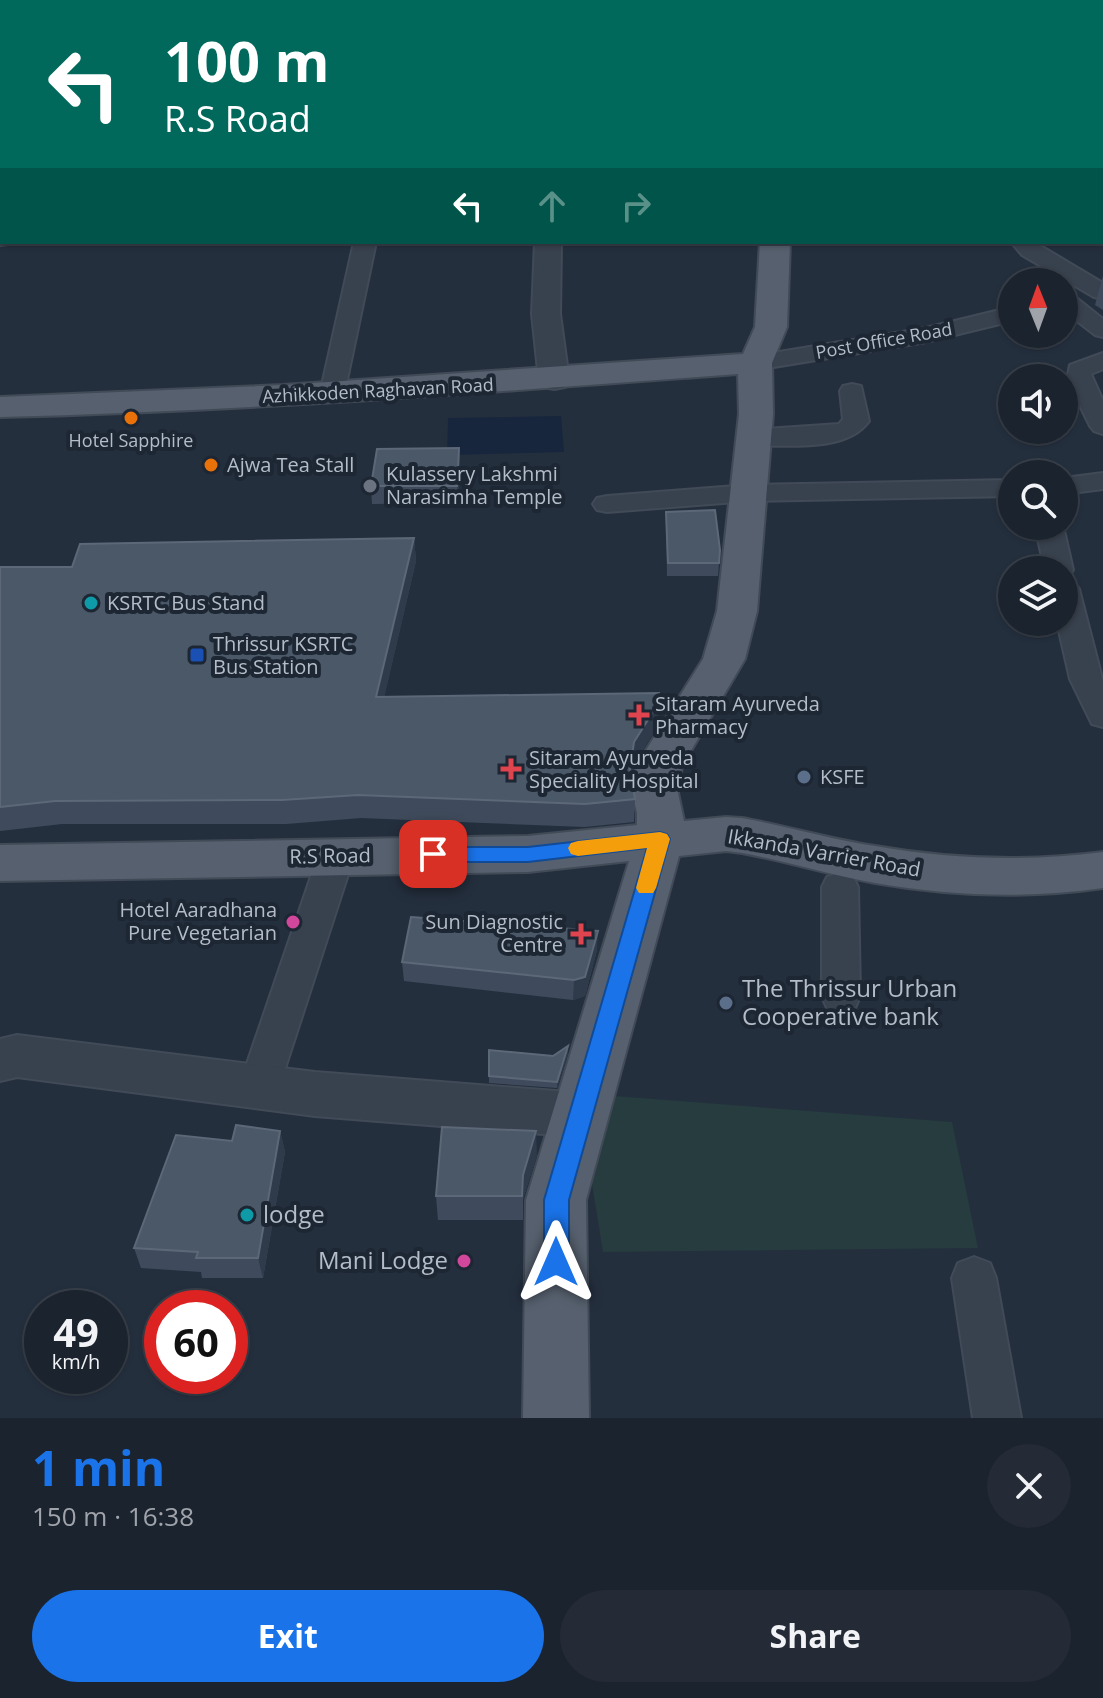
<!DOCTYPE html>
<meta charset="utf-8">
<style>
body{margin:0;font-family:"Open Sans",sans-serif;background:#242b36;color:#f1f3f6;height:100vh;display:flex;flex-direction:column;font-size:30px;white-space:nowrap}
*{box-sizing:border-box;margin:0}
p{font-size:26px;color:#a0a4aa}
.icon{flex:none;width:44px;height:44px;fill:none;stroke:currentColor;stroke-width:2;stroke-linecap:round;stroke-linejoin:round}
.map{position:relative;height:1418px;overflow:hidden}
.details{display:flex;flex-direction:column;background:#1b232e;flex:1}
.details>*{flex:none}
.hud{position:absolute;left:0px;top:0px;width:1104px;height:244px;box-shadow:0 2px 6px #0004,0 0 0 2px #39404a;background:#00695c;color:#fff;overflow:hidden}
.needle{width:52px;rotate:359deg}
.controls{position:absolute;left:998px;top:268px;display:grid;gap:16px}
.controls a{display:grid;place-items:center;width:80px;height:80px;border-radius:50%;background:#1b232e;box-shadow:0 2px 6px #0004,0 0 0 2px #39404a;font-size:40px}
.speed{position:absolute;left:24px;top:1290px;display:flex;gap:16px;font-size:40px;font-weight:700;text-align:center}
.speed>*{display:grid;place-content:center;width:104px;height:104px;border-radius:50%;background:#1b232e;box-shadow:0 2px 6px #0004,0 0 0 2px #39404a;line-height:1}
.speed small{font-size:20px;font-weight:400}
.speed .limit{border:12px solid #d22;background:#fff;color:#111}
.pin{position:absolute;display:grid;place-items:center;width:68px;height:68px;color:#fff;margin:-34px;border-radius:16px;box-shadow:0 4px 12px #0006}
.me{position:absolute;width:88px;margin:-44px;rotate:0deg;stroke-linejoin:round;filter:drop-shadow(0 0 6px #0008)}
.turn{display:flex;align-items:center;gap:28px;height:168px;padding:0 32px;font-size:36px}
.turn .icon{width:104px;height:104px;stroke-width:2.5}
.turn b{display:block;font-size:56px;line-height:68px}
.lanes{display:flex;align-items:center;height:76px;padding:0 32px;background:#0003;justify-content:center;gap:40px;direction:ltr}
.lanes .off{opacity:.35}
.round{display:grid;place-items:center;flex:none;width:84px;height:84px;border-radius:42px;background:#242b36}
.summary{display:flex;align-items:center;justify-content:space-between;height:136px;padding:0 32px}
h1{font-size:48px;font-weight:700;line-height:60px;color:#1a73e8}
.cta{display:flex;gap:16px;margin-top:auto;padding:16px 32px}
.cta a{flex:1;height:92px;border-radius:48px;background:#1a73e8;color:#fff;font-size:32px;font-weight:700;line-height:92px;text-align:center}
.cta a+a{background:#242b36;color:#f1f3f6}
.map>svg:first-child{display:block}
</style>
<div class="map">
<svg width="1103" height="1418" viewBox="0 0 1103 1418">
<rect width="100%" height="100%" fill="#242f3e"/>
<!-- green -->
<path fill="#263c3f" d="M 614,1096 L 952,1122 L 978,1248 L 603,1252 L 592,1184 Z"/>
<!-- water -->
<path fill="#17263c" d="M 561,416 L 564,452 L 447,455 L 448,418 Z"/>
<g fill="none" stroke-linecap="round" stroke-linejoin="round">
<!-- minor casing -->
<g stroke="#414a57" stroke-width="4">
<path id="minor" d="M 252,0 L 270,0 L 251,2 Z
M 0,40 L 2,40 L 2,50 L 0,50 Z
M 1102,96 L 1103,96 L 1103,106 L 1102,106 Z
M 2,104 L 2,121 L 0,122 L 0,105 Z
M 0,148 L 2,148 L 2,160 L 0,160 Z
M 0,230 L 2,242 L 8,244 L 0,245 Z
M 354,242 L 376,242 L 344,394 L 341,399 L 323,399 L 320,394 Z
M 1011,242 L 1034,242 L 1103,283 L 1103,299 L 1094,297 L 1022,255 Z
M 1064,295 L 1074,296 L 1103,319 L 1103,337 L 1095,335 L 1064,311 Z
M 1012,307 L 1012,321 L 926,342 L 755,370 L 746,368 L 743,363 L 746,358 L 755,356 L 926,328 Z
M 1103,353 L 1103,369 L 1091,374 L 1103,401 L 1103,434 L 1094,431 L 1090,426 L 1067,379 L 1070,365 Z
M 852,384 L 861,386 L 869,421 C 846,453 788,444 753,446 L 744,443 L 740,438 L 744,433 L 753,430 L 839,424 L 843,419 L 840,391 L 843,386 Z
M 1103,473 L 1103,489 L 1064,494 L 1064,478 Z
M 1012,480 L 1012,496 L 749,501 L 607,512 L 597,510 L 593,504 L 597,498 L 607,496 L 749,485 Z
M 1035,526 L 1063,526 L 1073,570 L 1069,576 L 1064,577 L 1064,570 L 1045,570 Z
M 1064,580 L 1074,583 L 1079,589 L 1103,682 L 1103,727 L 1092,724 L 1070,679 L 1057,622 L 1064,622 Z
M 336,843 L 348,847 L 354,856 L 279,1087 L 273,1099 L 259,1104 L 245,1099 L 239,1087 L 318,856 L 324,847 Z
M 840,873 L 853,877 L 858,887 L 860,997 L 855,1008 L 841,1013 L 827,1008 L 822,997 L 822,887 L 827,877 Z
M 974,1257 L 990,1263 L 996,1278 L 1021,1418 L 973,1418 L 952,1278 L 958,1263 Z"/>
</g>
<!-- tertiary casing -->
<g stroke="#414a57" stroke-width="4">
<path id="tertiary" d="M 704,0 L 724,0 L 725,2 L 705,2 Z
M 535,242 L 561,242 L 560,314 L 569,380 L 565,387 L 554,389 L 543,387 L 539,380 L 532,314 Z
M 17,1035 L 315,1072 L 581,1093 L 599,1099 L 607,1115 L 599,1131 L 581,1137 L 315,1116 L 17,1077 L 0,1081 L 0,1039 Z"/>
</g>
<!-- primary casing -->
<g stroke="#414a57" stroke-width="4">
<path id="primary" d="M 760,242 L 790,242 L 787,327 L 772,363 L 773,414 L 757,611 L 745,659 L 682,766 L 678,793 L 684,821 L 726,817 L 742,818 C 786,826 830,839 875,846 C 950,859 1027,862 1103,852 L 1103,888 C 1027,899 950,896 875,883 C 830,875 786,861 742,853 L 726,851 L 679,856 L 586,1200 L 589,1418 L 523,1418 L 526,1200 L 629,861 L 528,872 L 0,881 L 0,845 L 528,836 L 637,825 L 637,813 L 632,793 L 636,766 L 703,659 L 717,611 L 739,414 L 738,374 C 492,392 247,411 0,417 L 0,397 L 283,385 L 743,354 L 755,327 Z"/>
</g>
<!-- minor -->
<use href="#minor" fill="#38414e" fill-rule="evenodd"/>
<!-- tertiary -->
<use href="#tertiary" fill="#38414e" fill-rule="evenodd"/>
<!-- primary -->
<use href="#primary" fill="#56606e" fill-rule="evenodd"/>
</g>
<!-- wall -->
<path fill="#3f4b5c" d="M 863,0 L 936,0 L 936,2 L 862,2 Z
M 1103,276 L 1103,310 L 1095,305 Z
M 459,448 L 460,465 L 458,503 L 372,504 L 371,486 Z
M 666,512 L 720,550 L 718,576 L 667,576 Z
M 414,538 L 416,561 L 384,697 L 657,727 L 633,766 L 631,777 L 635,799 L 634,822 L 585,827 L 361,818 L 286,824 L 62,824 L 0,831 L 0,567 L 72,567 Z
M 597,950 L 585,996 L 573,1000 L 404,981 L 402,962 Z
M 568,1046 L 568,1053 L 557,1088 L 489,1083 L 489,1050 L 553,1056 Z
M 280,1131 L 285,1152 L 263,1278 L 202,1278 L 201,1272 L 141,1268 L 134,1248 L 232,1141 Z
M 537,1155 L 523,1199 L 523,1220 L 438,1220 L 436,1196 Z"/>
<!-- shaded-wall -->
<path fill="#2f3b4b" d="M 459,448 L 460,465 L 458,503 L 457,486 Z
M 414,538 L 416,561 L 379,720 L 376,697 Z
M 659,693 L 657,727 L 633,766 L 629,793 L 630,769 L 634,742 Z
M 598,931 L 597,950 L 585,996 L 573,1000 L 574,980 Z
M 568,1046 L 568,1053 L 557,1088 L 557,1082 Z
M 280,1131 L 285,1152 L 263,1278 L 258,1258 Z
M 536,1131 L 537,1155 L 523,1199 L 523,1220 L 523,1175 Z"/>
<!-- building -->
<path fill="#4b5868" stroke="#5c6777" stroke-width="2" d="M 451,0 L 499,0 L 498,2 L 451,2 Z
M 863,0 L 878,0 L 879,2 L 862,2 Z
M 459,448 L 457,486 L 371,486 L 377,449 Z
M 715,510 L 720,550 L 719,563 L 668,563 L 666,512 Z
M 414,538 L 376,697 L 659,693 L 658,704 L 634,742 L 630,769 L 635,799 L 585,804 L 358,795 L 282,800 L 55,801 L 0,807 L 0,567 L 72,567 L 80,544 Z
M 411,917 L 598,931 L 585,977 L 574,980 L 402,962 Z
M 568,1046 L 557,1082 L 489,1076 L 489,1050 L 553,1056 Z
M 236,1125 L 280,1131 L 258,1258 L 196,1258 L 198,1252 L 134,1248 L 176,1135 L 232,1141 Z
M 442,1127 L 536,1131 L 523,1175 L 522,1196 L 436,1196 Z"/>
<!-- route -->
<path fill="#1a73e8" stroke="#114b97" stroke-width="2" d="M 660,832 L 667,834 L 670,839 L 569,1200 L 569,1262 L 565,1271 L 556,1274 L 547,1271 L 544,1262 L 544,1200 L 647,848 L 528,862 L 433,862 L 426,859 L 423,854 L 426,849 L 433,847 L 528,847 Z"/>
<!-- slow -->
<path fill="#f59e0b" d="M 660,832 L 667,834 L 670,839 L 656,888 L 653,893 L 639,893 L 636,888 L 647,848 L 578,856 L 571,854 L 568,848 L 571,843 L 578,841 Z"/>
<!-- markers -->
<g fill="#e8710a" stroke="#1d2633" stroke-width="3">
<circle cx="131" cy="418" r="8"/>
<circle cx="211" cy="465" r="8"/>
</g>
<circle fill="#6b7280" stroke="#1d2633" stroke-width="3" cx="370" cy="486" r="8"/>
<g fill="#0f9aa8" stroke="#1d2633" stroke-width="3">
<circle cx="91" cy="603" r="8"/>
<circle cx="247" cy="1215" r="8"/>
</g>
<rect fill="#1a4fb4" stroke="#1d2633" stroke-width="3" x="189" y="647" width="16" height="16" rx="4"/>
<g fill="#e0444e" stroke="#1d2633" stroke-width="3">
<path d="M635 703h8v8h8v8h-8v8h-8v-8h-8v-8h8z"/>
<path d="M507 757h8v8h8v8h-8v8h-8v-8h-8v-8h8z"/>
<path d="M577 922h8v8h8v8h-8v8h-8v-8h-8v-8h8z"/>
</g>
<g fill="#5c6f8a" stroke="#1d2633" stroke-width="3">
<circle cx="804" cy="777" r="8"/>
<circle cx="726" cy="1003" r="8"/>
</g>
<g fill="#d1479c" stroke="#1d2633" stroke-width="3">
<circle cx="293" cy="922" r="8"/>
<circle cx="464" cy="1261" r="8"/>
</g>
<g text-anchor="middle" stroke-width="8" stroke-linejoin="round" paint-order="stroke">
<!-- far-street labels -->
<g font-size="18" fill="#b4bcc9" stroke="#1d2633">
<text transform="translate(884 341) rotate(-10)" y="6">Post Office Road</text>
<text transform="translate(378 391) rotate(-3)" y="6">Azhikkoden Raghavan Road</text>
</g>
<!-- far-poi labels -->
<g font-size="18" fill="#b4bcc9" stroke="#1d2633">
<text x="131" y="447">Hotel Sapphire</text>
</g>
<!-- poi labels -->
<g font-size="20" fill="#b4bcc9" stroke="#1d2633" text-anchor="start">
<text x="227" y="472">Ajwa Tea Stall</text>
<text x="386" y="481">Kulassery Lakshmi<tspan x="386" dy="23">Narasimha Temple</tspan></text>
<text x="107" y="610">KSRTC Bus Stand</text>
<text x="213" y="651">Thrissur KSRTC<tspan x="213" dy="23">Bus Station</tspan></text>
<text x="655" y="711">Sitaram Ayurveda<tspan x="655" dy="23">Pharmacy</tspan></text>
<text x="529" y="765">Sitaram Ayurveda<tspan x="529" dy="23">Speciality Hospital</tspan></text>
<text x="820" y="784">KSFE</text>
<text x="277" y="917" text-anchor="end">Hotel Aaradhana<tspan x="277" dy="23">Pure Vegetarian</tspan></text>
<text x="563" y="929" text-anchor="end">Sun Diagnostic<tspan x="563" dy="23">Centre</tspan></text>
</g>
<!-- street labels -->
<g font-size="20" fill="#b4bcc9" stroke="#1d2633">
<text transform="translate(824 853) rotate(10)" y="7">Ikkanda Varrier Road</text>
<text transform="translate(330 856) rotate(-1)" y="7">R.S Road</text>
</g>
<!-- near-poi labels -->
<g font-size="24" fill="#b4bcc9" stroke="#1d2633" text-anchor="start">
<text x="742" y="997">The Thrissur Urban<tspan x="742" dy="28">Cooperative bank</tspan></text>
<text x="263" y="1223">lodge</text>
<text x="448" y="1269" text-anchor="end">Mani Lodge</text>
</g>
</g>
</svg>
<div class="controls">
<a><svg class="needle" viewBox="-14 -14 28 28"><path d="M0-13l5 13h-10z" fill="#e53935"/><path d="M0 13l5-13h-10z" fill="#a0a4aa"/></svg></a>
<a><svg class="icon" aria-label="sound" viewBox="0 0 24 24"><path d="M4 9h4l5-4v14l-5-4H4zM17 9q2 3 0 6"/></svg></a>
<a><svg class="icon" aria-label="search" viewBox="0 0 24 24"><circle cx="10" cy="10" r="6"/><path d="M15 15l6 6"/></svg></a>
<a><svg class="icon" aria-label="layers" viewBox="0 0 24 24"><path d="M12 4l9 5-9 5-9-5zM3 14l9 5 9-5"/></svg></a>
</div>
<div class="speed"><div>49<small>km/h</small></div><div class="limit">60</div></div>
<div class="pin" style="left:433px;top:854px;background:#d93025"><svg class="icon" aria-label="arrive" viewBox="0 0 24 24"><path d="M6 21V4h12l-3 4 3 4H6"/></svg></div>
<svg class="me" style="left:556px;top:1262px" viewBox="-20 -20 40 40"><path d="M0-17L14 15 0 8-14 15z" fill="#1a73e8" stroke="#fff" stroke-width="4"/></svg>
<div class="hud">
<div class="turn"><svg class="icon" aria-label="left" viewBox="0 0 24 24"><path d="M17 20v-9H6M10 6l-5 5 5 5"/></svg><div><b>100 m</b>R.S Road</div></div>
<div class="lanes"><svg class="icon" aria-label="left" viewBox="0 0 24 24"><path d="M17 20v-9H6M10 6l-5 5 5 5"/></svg><svg class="icon off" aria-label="ahead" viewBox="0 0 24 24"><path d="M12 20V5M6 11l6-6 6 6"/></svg><svg class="icon off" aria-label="right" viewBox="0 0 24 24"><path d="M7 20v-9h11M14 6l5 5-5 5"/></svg></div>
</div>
</div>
<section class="details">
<div class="summary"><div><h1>1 min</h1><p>150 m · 16:38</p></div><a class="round"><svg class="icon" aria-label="close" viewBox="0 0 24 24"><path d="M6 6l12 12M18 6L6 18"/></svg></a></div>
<div class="cta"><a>Exit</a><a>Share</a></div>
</section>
